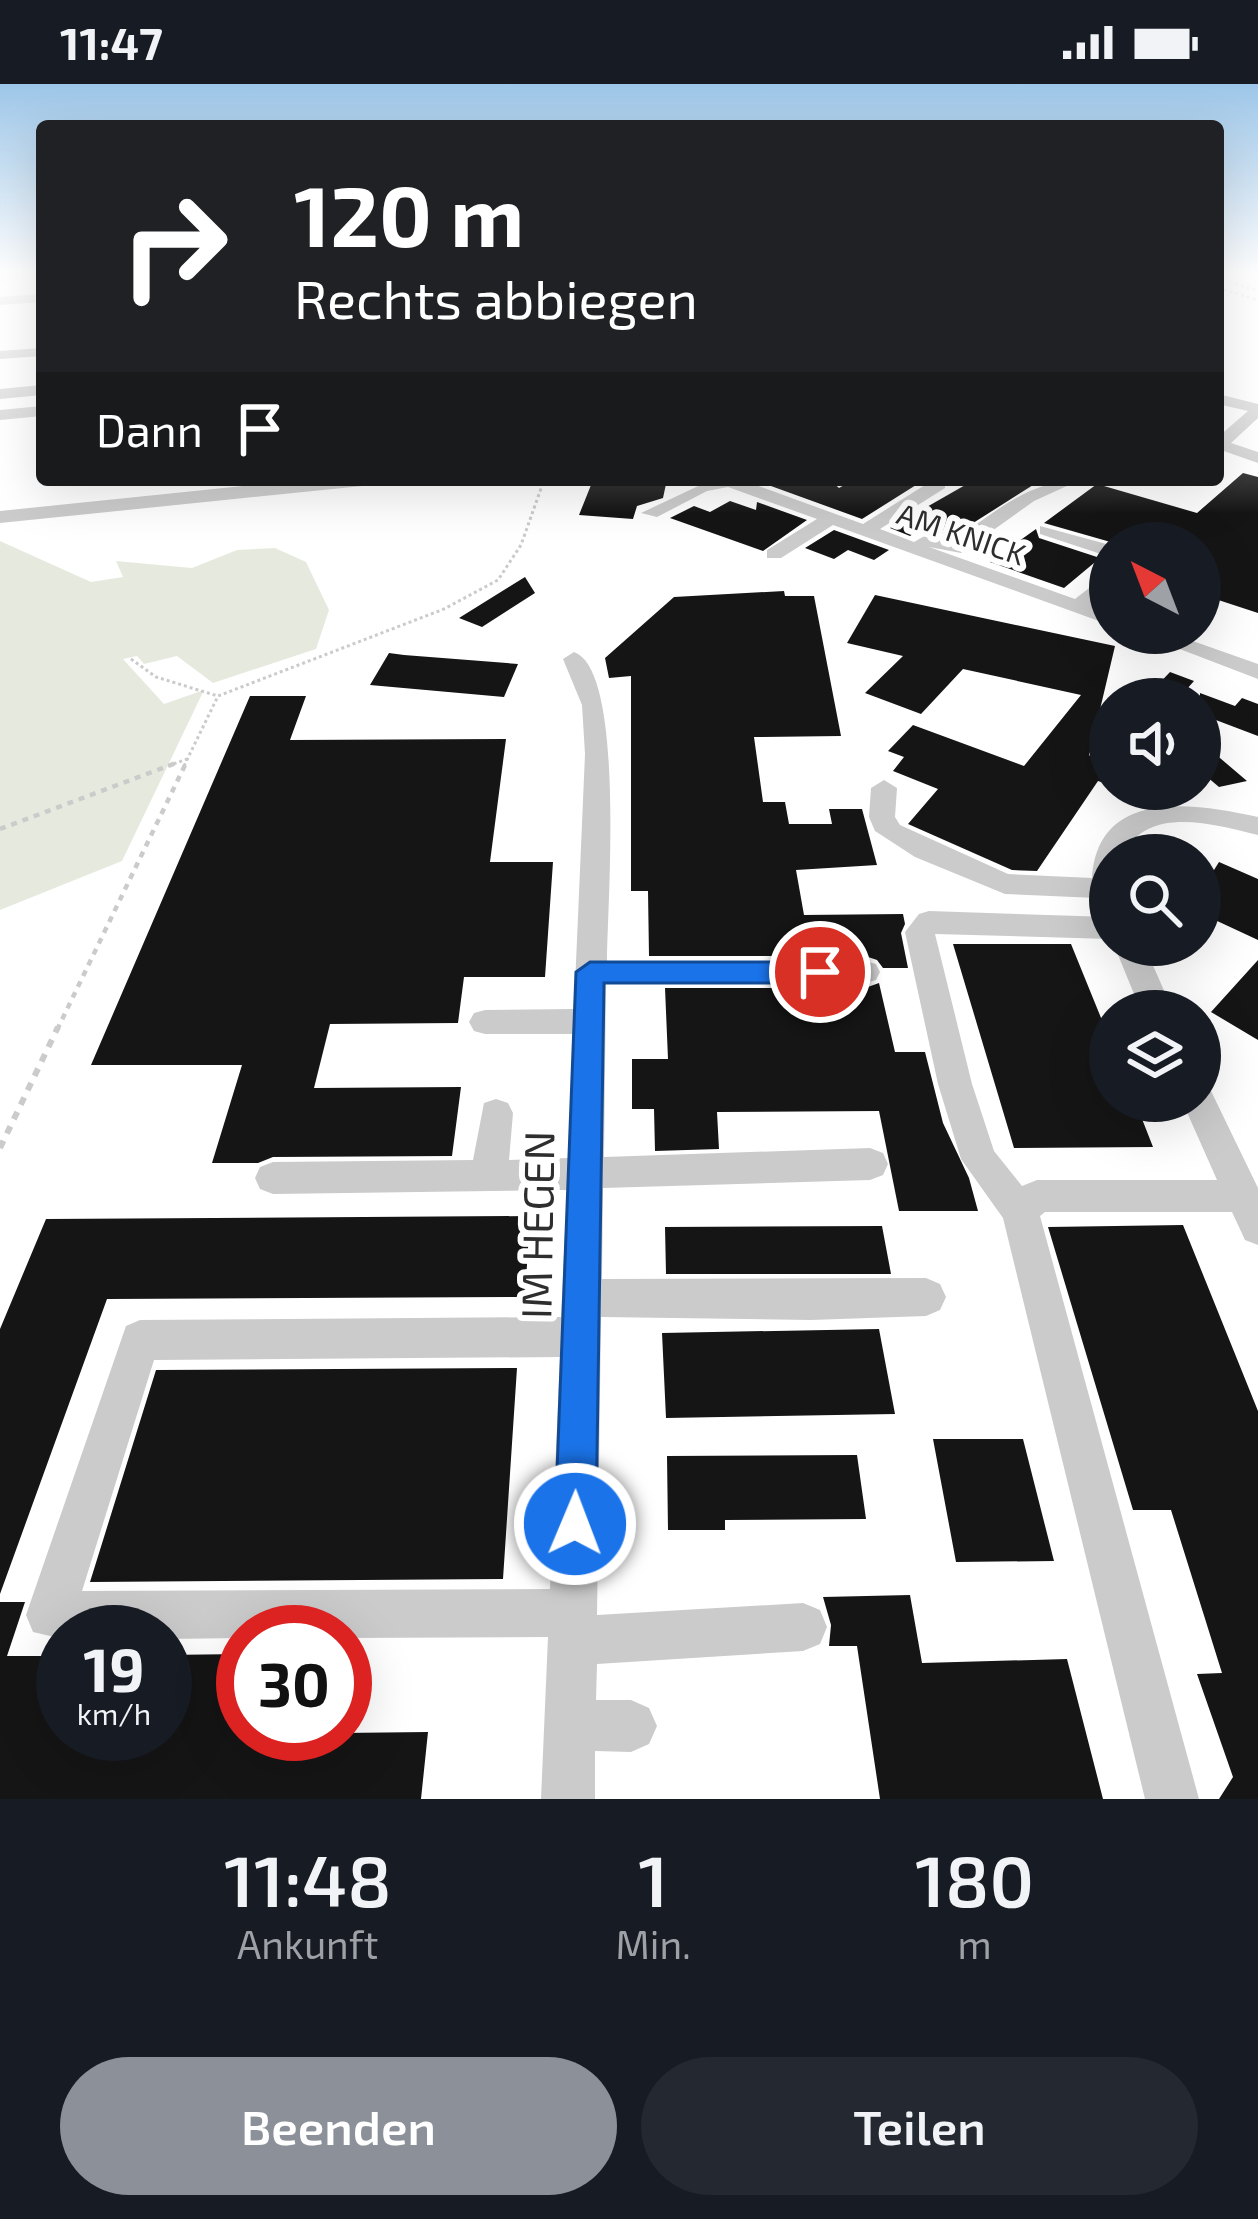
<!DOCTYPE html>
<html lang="de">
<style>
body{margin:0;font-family:"Exo 2",sans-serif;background:#242831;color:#f1f3f6;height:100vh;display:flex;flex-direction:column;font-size:45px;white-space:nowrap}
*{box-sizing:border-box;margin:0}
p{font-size:39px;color:#9ea1a6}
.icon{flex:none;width:66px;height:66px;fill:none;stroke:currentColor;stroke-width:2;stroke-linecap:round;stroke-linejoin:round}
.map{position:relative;height:1715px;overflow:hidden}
.drawer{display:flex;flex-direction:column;background:#171b24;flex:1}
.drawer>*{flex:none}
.banner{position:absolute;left:36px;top:36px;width:1188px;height:366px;border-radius:12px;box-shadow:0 12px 48px #0002;background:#202124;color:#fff;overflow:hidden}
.needle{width:78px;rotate:318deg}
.controls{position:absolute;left:1089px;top:438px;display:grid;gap:24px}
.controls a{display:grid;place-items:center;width:132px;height:132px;border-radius:50%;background:#171b24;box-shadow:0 12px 48px #0002;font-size:60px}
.speed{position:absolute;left:36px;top:1521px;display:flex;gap:24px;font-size:60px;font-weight:700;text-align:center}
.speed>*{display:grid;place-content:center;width:156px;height:156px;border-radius:50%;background:#171b24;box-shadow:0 12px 48px #0002;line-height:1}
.speed small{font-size:30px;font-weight:400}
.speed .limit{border:18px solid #d22;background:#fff;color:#111}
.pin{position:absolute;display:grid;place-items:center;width:102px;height:102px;color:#fff;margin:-51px;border:6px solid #fff;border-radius:50%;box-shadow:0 3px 12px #0007}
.me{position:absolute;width:132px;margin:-66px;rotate:1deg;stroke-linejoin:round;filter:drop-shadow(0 0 9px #0008)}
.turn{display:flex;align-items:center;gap:42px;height:252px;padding:0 60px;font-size:54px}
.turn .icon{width:156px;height:156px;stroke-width:2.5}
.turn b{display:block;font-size:84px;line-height:102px}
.then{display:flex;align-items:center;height:114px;padding:0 60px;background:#0003;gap:24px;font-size:45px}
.eta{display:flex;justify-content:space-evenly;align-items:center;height:204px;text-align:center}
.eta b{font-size:72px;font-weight:600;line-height:84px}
.action{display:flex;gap:24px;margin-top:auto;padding:24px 60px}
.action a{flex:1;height:138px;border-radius:72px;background:#8c9099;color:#fff;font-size:48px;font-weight:600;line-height:138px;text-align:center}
.action a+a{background:#242831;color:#f1f3f6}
.status{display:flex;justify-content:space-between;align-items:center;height:84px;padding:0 60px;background:#171b24;direction:ltr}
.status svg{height:33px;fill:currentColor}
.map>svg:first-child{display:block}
</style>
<div class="status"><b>11:47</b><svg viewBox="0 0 49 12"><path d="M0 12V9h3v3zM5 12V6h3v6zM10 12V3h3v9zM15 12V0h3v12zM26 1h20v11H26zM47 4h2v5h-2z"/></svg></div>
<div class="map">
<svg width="1258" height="1715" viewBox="0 0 1258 1715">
<rect width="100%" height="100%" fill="#fff"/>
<!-- green -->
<path fill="#e6eade" d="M 0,457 L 91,498 L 123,493 L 116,477 L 192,484 L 237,466 L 275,464 L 306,478 L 329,526 L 316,565 L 213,599 L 177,572 L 144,580 L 137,572 L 123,575 L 164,620 L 204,606 L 122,777 L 0,826 Z"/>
<!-- building -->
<path fill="#151515" d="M 1243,389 L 1258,393 L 1258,529 L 1200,510 L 1200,459 L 1114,459 L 1044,439 L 1097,400 L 1197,429 Z
M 593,396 L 594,396 L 666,400 L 663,414 L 637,422 L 633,435 L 579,431 Z
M 830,396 L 839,404 L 853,396 L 899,396 L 916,401 L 862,435 L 760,398 Z
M 974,396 L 1041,396 L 951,453 L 922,444 L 910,452 L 890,444 Z
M 730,417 L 756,426 L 757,418 L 807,436 L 763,467 L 670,434 L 694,422 L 710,428 Z
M 1036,445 L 1039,454 L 1100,474 L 1064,504 L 990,478 Z
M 834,446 L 889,466 L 874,476 L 848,466 L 834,475 L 805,464 Z
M 525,493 L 535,509 L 482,543 L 459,534 Z
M 784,507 L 785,512 L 814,512 L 841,652 L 754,653 L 763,718 L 785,718 L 789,740 L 832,740 L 829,725 L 862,725 L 877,781 L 796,786 L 804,831 L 903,830 L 905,840 L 901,849 L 908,884 L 883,884 L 877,876 L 865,872 L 649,872 L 648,807 L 631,807 L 631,592 L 609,594 L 605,574 L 674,513 Z
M 875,511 L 1115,562 L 1089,672 L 1110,650 L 1110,701 L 1098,697 L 1037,787 L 1012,786 L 908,740 L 938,705 L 893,687 L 904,673 L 888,667 L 913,641 L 1024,682 L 1081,611 L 963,585 L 921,630 L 865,609 L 903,572 L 847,559 Z
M 389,569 L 404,571 L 518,580 L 504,613 L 370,601 Z
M 1170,588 L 1194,597 L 1178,615 L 1152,607 Z
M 1200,609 L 1235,622 L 1242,614 L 1258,620 L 1258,652 L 1200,630 Z
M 250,612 L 306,612 L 290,656 L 506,655 L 490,778 L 553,778 L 545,893 L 464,893 L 458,939 L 330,940 L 314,1004 L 461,1003 L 452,1072 L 273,1073 L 258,1079 L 212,1079 L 242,981 L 91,981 Z
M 1200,657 L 1247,697 L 1219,703 L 1200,687 Z
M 1219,778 L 1258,795 L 1258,856 L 1200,829 L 1200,779 L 1214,786 Z
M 953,860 L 1071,860 L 1110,956 L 1110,1017 L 1135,1017 L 1153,1063 L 1014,1064 Z
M 1258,876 L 1258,956 L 1211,928 Z
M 879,899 L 895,968 L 925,968 L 943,1039 L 969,1094 L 978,1127 L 899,1127 L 879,1027 L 717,1028 L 719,1065 L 655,1067 L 654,1025 L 632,1025 L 632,975 L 668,975 L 665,904 L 865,904 Z
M 530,1132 L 525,1213 L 107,1215 L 0,1510 L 0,1245 L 46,1135 Z
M 1183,1141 L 1258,1327 L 1258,1715 L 1219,1715 L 1233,1693 L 1197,1590 L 1222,1589 L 1171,1426 L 1133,1426 L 1048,1143 Z
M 882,1142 L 891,1190 L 666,1190 L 665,1143 Z
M 879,1245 L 895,1330 L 666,1334 L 662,1249 Z
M 517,1284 L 503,1495 L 90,1498 L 156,1286 Z
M 933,1355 L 1023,1355 L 1054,1477 L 956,1478 Z
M 857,1371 L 866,1435 L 725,1436 L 725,1446 L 668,1446 L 667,1372 Z
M 910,1511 L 922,1579 L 1067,1575 L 1103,1715 L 880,1715 L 857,1562 L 829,1562 L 831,1541 L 823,1513 Z
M 0,1518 L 25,1518 L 7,1572 L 63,1572 L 63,1650 L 165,1650 L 165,1571 L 243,1570 L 243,1650 L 428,1648 L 421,1715 L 0,1715 Z"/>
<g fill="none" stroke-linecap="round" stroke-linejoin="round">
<!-- path-far2 -->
<path stroke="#cbcbcb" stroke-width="3" stroke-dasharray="3 3" stroke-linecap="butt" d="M 1218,194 L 1258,207
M 0,196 L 18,193 L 7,190
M 1218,204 L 1258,216
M 131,575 L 156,593 L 218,612
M 168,682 L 190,674
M 184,682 L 218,612 L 444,525 L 498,496 L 521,461 L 544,396"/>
<!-- path-far1 -->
<path stroke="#cbcbcb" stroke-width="4.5" stroke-dasharray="6 6" stroke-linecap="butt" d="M 0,745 L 176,679
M 57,946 L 186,679"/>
<!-- path -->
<path stroke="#cbcbcb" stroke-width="6" stroke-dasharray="8 8" stroke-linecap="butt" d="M 0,1064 L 58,943"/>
<!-- minor -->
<path fill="#cbcbcb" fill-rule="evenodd" d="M 42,210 L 42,218 L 0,221 L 0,213 Z
M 42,264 L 42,272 L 0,275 L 0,267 Z
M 42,301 L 42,311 L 0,315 L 0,305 Z
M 1218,310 L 1258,320 L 1258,334 L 1231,359 L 1258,368 L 1258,379 L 1218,365 L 1218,353 L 1248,327 L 1218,320 Z
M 42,322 L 42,332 L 0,336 L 0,326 Z
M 255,396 L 381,396 L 372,401 L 0,439 L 0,427 L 243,402 Z
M 711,396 L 742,396 L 863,440 L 925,401 L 918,396 L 945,396 L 945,404 L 880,445 L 914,458 L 928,450 L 952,458 C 992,430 1029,396 1080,396 L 1034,417 L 961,469 L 929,463 L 1075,515 L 1110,488 L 1110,505 L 1092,521 L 1110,528 L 1110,541 L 833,441 L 781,474 L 767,474 L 767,466 L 817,435 L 728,403 L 707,407 L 657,433 L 641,429 Z
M 1040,442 L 1110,461 L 1110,473 L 1040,450 Z
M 1138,549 L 1170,549 L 1258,580 L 1258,595 Z
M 574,568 C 626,586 607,824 607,877 L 865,877 L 876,880 L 880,888 L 876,896 L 865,899 L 606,899 L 604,1073 L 870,1064 L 883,1069 L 888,1080 L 883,1091 L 870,1096 L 603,1104 L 602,1195 L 926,1194 L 940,1200 L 946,1213 L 940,1226 L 926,1232 L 811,1236 L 601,1233 L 597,1531 L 803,1519 L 820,1526 L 827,1543 L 820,1560 L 803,1567 L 597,1580 L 596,1616 L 631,1616 L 649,1624 L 657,1642 L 649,1660 L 631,1668 L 595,1667 L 595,1715 L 541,1715 L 548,1553 L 345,1554 L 345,1548 L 243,1548 L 243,1554 L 165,1555 L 165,1548 L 63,1548 L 63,1555 L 33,1548 L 26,1531 L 126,1242 L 140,1236 L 561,1233 L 567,1106 L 273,1110 L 260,1105 L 255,1094 L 260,1083 L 273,1078 L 473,1076 L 484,1019 L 496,1015 L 508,1019 L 513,1029 L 509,1076 L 568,1074 L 573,950 L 485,950 L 474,947 L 469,938 L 474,929 L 485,926 L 574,925 L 585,670 L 582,621 L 563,575 ZM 560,1273 L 550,1505 L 82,1507 L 154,1276 Z
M 884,696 L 897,704 L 895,733 L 900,741 L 1008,790 L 1092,794 C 1098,703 1195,719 1258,733 L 1258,751 C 1215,741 1147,720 1124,771 L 1110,771 L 1110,822 L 1097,814 L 1005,810 L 915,773 L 875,747 L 869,733 L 871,704 Z
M 929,827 L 1110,833 L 1110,855 L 935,850 L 972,1000 L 994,1067 L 1022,1102 L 1037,1096 L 1217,1096 L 1182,1017 L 1200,1017 L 1200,1003 L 1211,1007 L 1258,1104 L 1258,1161 L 1245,1156 L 1232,1128 L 1045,1128 L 1040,1132 L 1199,1715 L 1145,1715 L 1003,1134 L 961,1075 L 938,1000 L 905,848 L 919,830 Z
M 1114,861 L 1144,861 L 1173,927 L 1141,927 Z"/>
</g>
<!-- sky -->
<linearGradient id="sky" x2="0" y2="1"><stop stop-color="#9dc6e8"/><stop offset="0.44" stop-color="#fff"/><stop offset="1" stop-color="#fff" stop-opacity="0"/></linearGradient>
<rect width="1258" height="430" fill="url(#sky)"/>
<!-- route -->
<path fill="#1a73e8" stroke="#114b97" stroke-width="3" d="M 590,878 L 820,878 L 834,888 L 820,899 L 604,899 L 596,1440 L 590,1455 L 575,1461 L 561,1455 L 555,1440 L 576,888 Z"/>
<g text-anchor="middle" stroke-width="12" stroke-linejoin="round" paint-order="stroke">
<!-- far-street labels -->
<g font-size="30" fill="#2e2e2e" stroke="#fff">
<text transform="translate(961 451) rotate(19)" y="10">AM KNICK</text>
</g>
<!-- near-street labels -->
<g font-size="42" fill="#2e2e2e" stroke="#fff">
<text transform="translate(538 1141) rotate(-89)" y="15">IM HEGEN</text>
</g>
</g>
</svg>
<div class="controls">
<a><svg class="needle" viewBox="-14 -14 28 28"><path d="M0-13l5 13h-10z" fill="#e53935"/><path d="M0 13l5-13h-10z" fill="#9ea1a6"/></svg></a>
<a><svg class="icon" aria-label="sound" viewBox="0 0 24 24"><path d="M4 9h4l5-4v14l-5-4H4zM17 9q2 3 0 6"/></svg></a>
<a><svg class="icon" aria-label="search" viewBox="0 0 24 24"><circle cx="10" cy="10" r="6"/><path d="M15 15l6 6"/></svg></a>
<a><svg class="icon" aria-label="layers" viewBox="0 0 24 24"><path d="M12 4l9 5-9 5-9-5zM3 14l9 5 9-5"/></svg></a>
</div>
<div class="speed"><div>19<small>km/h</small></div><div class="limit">30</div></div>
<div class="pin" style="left:820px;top:888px;background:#d93025"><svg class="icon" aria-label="arrive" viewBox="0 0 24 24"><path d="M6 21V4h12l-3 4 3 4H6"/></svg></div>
<svg class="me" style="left:575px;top:1440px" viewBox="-20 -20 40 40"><circle r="17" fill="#1a73e8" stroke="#fff" stroke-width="3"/><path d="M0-11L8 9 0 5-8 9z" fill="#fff"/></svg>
<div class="banner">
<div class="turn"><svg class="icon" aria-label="right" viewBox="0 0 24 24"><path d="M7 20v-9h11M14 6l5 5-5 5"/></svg><div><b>120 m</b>Rechts abbiegen</div></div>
<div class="then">Dann<svg class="icon" aria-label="arrive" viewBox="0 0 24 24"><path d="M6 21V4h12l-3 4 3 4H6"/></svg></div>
</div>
</div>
<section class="drawer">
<div class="eta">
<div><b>11:48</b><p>Ankunft</p></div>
<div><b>1</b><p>Min.</p></div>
<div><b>180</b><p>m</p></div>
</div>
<div class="action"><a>Beenden</a><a>Teilen</a></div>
</section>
